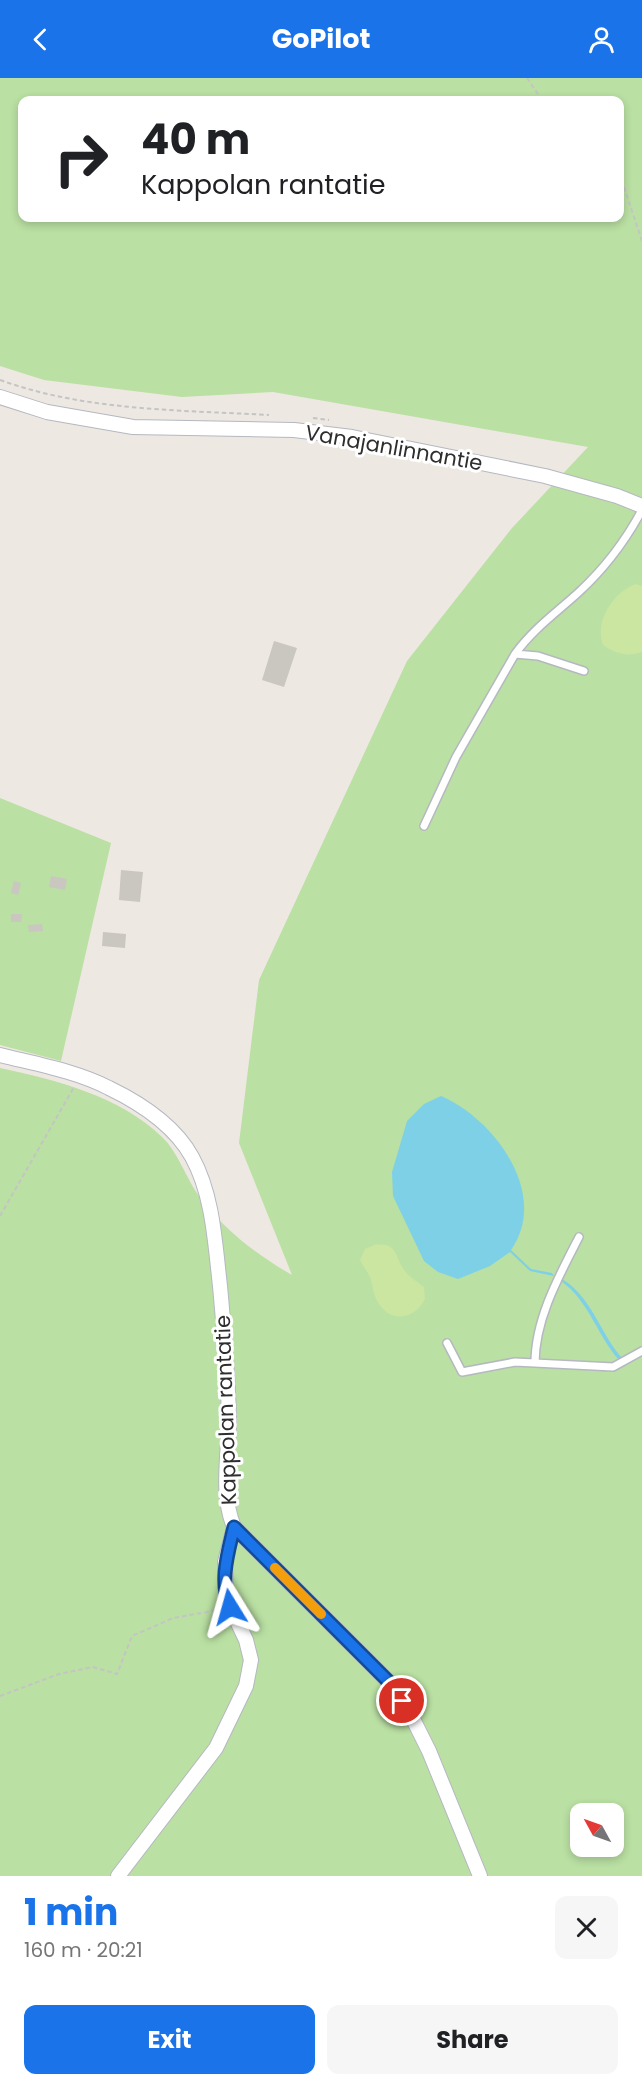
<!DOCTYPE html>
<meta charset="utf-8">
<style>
body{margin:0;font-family:Poppins,sans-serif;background:#f6f6f6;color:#202124;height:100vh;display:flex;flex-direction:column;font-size:22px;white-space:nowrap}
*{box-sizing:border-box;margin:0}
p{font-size:20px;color:#757577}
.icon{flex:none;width:33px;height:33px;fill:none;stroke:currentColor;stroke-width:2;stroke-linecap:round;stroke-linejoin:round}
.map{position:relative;height:1798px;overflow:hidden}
.details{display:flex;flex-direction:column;background:#fff;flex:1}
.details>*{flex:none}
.hud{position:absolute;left:18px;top:18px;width:606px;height:126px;border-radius:12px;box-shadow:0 3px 9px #0003;background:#fff;color:#202124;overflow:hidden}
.needle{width:39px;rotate:310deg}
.tools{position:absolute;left:570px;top:1725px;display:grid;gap:12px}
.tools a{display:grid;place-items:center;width:54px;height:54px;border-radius:12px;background:#fff;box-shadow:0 3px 9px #0003;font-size:30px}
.pin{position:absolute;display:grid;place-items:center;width:51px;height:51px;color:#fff;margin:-26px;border:3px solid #fff;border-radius:50%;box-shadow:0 2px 6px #0007}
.me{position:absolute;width:66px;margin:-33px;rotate:352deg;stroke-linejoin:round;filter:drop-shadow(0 0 4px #0008)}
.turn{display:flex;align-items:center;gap:21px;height:126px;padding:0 24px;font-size:27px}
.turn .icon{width:78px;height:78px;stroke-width:2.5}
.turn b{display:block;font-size:42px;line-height:51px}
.round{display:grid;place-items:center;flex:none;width:63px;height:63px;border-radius:12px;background:#f6f6f6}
.headline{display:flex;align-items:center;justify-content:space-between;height:102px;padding:0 24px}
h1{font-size:36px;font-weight:700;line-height:45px;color:#1a73e8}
.primary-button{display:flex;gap:12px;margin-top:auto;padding:12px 24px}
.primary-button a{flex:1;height:69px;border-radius:12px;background:#1a73e8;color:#fff;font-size:24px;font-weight:700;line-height:69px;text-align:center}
.primary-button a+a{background:#f6f6f6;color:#202124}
header{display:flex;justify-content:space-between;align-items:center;height:78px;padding:0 24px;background:#1a73e8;color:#fff;font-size:27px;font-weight:700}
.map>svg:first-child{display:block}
</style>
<header><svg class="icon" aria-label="back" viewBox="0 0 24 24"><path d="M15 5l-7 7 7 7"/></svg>GoPilot<svg class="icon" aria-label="person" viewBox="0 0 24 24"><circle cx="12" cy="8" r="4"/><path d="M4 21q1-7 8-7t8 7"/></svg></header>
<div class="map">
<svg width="642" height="1798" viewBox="0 0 642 1798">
<rect width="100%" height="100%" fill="#eee8e2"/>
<!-- green -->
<path fill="#bae0a3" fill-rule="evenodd" d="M 0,0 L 642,0 L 642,1798 L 0,1798 L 0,990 C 56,1002 120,1018 162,1059 C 178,1074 186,1100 199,1118 C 223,1151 257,1177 292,1197 L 239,1065 L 259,902 L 407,583 L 512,450 L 588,369 L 273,314 L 182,319 L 44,302 L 0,288 ZM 22,22 L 620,22 L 620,140 L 22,140 ZM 580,1736 L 614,1736 L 614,1768 L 580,1768 Z
M 0,720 L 111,765 L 61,983 L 0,967 Z"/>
<!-- pitch -->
<path fill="#cbe6a0" d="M 636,506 L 642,508 L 642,574 C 628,579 616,576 603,567 C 594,544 614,513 636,506 Z
M 374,1167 C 399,1164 394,1179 405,1193 C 410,1200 418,1204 424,1209 L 425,1221 C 416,1240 392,1246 379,1226 C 373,1217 373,1208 370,1199 C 367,1193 363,1188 360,1182 L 365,1171 Z"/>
<!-- water -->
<path fill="#7ed0e7" d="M 441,1018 C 495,1041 550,1117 511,1172 L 531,1191 L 552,1195 L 554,1198 L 530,1193 L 510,1174 L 490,1188 L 458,1201 L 438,1194 L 424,1183 L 393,1118 L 392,1094 L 407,1043 L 424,1026 Z
M 562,1201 C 591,1218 600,1255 622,1280 L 619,1282 C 597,1257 589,1223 561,1203 Z"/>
<!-- building -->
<path fill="#cac6c0" d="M 274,563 L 297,570 L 284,609 L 262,602 Z
M 121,792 L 143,794 L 140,824 L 119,822 Z
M 51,798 L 67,801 L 65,812 L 49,809 Z
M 14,803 L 21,805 L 18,817 L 11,815 Z
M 11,836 L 22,836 L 21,844 L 11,844 Z
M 42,846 L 43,853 L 29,854 L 28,847 Z
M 103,854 L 126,856 L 125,870 L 102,868 Z"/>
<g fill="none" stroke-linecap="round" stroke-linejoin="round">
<!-- service casing -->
<g stroke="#b5b8c0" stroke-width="10">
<path id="service" d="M 584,593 L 538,578 L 515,576 C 533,551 556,535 579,514 C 604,491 626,462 642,432
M 424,748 L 456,679 L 515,576
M 447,1265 L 462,1294 L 515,1284 L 613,1289 L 642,1273
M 535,1285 C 535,1241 559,1198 579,1159"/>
</g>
<!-- minor casing -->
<g stroke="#b5b8c0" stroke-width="16">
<path id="minor" d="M 0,319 L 47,334 L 133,349 L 294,352 L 352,359 L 545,398 L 617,418 L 642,428
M 0,977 C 36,986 76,993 109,1010 C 140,1025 175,1048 192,1079 C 213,1117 215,1165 220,1208 C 224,1252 228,1296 229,1340 C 229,1374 220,1416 234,1449 L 392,1607 L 412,1639 L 429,1673 L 480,1798
M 118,1798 L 216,1670 L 246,1608 L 251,1582 L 246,1562 L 226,1520 L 225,1484 L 234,1449"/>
</g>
<!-- path -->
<path stroke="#c4c4c4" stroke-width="2" stroke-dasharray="4.5 3" stroke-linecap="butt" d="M 527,0 L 542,22
M 620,103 L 623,106 L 642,163
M 0,302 C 86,333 179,332 269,337
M 313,340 L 329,342
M 0,1138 L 74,1009
M 0,1618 L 59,1596 L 93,1589 L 117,1596 L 132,1558 L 173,1540 L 218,1532"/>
<!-- service -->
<use href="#service" stroke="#fff" stroke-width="7"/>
<!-- minor -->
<use href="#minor" stroke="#fff" stroke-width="14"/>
</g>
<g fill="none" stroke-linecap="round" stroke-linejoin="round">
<!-- route casing -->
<g stroke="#114b97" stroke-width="15">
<path id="route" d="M 230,1529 C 219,1503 228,1475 234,1449 L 392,1607 L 402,1623"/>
</g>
<!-- route -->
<use href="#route" stroke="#1a73e8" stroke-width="10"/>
<!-- slow -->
<path stroke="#f59e0b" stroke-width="10" d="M 275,1490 L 321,1536"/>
</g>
<g text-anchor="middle" stroke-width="6" stroke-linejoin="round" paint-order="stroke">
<!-- street labels -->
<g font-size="21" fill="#2e2e2e" stroke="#fff">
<text transform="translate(394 370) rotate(10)" y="7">Vanajanlinnantie</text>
<text transform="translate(226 1332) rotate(-92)" y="7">Kappolan rantatie</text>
</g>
</g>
</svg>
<div class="tools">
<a><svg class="needle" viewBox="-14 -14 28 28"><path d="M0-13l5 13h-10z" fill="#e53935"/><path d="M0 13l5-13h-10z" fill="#757577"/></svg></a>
</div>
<div class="pin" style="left:402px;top:1623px;background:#d93025"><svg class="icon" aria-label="arrive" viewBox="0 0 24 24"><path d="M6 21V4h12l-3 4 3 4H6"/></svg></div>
<svg class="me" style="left:230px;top:1529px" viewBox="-20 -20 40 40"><path d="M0-17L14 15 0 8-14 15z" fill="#1a73e8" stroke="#fff" stroke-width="4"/></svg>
<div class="hud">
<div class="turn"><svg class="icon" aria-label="right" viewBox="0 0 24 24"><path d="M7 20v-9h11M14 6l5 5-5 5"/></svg><div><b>40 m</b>Kappolan rantatie</div></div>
</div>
</div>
<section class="details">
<div class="headline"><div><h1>1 min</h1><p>160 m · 20:21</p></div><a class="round"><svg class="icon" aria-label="close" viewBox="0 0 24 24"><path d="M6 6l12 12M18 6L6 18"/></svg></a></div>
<div class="primary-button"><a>Exit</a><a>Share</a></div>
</section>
